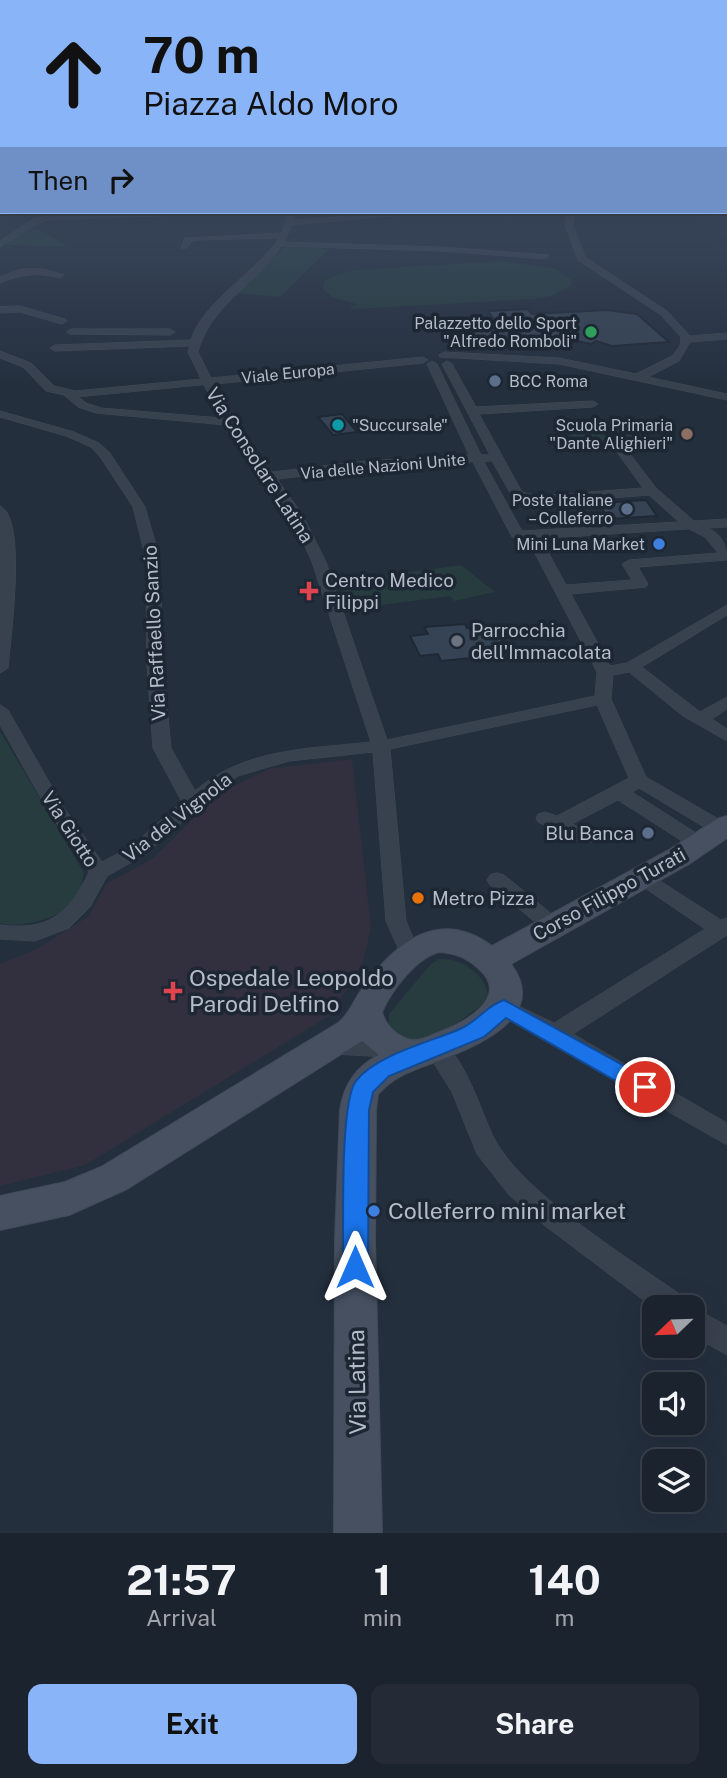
<!DOCTYPE html>
<meta charset="utf-8">
<style>
body{margin:0;font-family:"Public Sans",sans-serif;background:#242b36;color:#f1f3f6;height:100vh;display:flex;flex-direction:column;font-size:26px;white-space:nowrap}
*{box-sizing:border-box;margin:0}
p{font-size:23px;color:#a0a4aa}
.icon{flex:none;width:38px;height:38px;fill:none;stroke:currentColor;stroke-width:2;stroke-linecap:round;stroke-linejoin:round}
.map{position:relative;height:1533px;overflow:hidden}
.details{display:flex;flex-direction:column;background:#1b232e;flex:1}
.details>*{flex:none}
.guide{position:absolute;left:0px;top:0px;width:728px;height:214px;box-shadow:0 7px 28px #0002,0 0 0 2px #39404a;background:#8ab4f8;color:#111;overflow:hidden}
.needle{width:46px;rotate:247deg}
.tools{position:absolute;left:642px;top:1295px;display:grid;gap:14px}
.tools a{display:grid;place-items:center;width:63px;height:63px;border-radius:14px;background:#1b232e;box-shadow:0 7px 28px #0002,0 0 0 2px #39404a;font-size:35px}
.pin{position:absolute;display:grid;place-items:center;width:60px;height:60px;color:#fff;margin:-30px;border:4px solid #fff;border-radius:50%;box-shadow:0 2px 7px #0007}
.me{position:absolute;width:77px;margin:-38px;rotate:0deg;stroke-linejoin:round;filter:drop-shadow(0 0 5px #0008)}
.turn{display:flex;align-items:center;gap:24px;height:147px;padding:0 28px;font-size:32px}
.turn .icon{width:91px;height:91px;stroke-width:2.5}
.turn b{display:block;font-size:49px;line-height:60px}
.then{display:flex;align-items:center;height:66px;padding:0 28px;background:#0003;gap:14px;font-size:26px}
.eta{display:flex;justify-content:space-evenly;align-items:center;height:119px;text-align:center}
.eta b{font-size:42px;font-weight:700;line-height:49px}
.primary-button{display:flex;gap:14px;margin-top:auto;padding:14px 28px}
.primary-button a{flex:1;height:80px;border-radius:14px;background:#8ab4f8;color:#111;font-size:28px;font-weight:700;line-height:80px;text-align:center}
.primary-button a+a{background:#242b36;color:#f1f3f6}
.map>svg:first-child{display:block}
</style>
<div class="map">
<svg width="727" height="1533" viewBox="0 0 727 1533">
<rect width="100%" height="100%" fill="#242f3e"/>
<!-- medical -->
<path fill="#32303f" d="M 352,759 L 371,928 L 362,966 L 329,1016 L 85,1165 L 0,1186 L 0,964 L 37,949 L 89,916 L 106,884 L 152,859 L 219,794 L 268,769 Z"/>
<!-- green -->
<path fill="#263c3f" d="M 26,230 L 41,230 L 68,247 L 4,245 Z
M 285,246 L 329,249 L 280,297 L 238,293 Z
M 500,261 L 554,268 L 572,280 L 571,286 L 551,296 L 533,299 L 352,309 L 350,306 L 360,305 L 332,297 L 323,289 L 325,281 L 336,275 L 354,270 Z
M 627,419 L 645,442 L 576,446 L 561,422 Z
M 461,565 L 495,592 L 454,601 L 450,596 L 351,609 L 337,582 Z
M 0,731 L 84,873 C 82,881 81,893 76,900 C 63,918 20,929 0,923 Z
M 439,959 C 461,958 486,974 488,996 C 483,1006 473,1011 464,1018 C 439,1035 412,1056 389,1024 L 389,1014 L 431,964 Z"/>
<!-- building -->
<path fill="#364354" stroke="#1f2835" stroke-width="2" d="M 528,309 L 532,314 L 607,310 L 637,314 L 669,342 L 612,346 L 596,341 L 591,344 L 568,339 L 562,342 L 547,338 L 499,341 L 502,346 L 462,348 L 445,323 L 495,321 L 488,311 Z
M 342,414 L 357,432 L 333,435 L 318,417 Z
M 646,500 L 657,516 L 608,519 L 599,503 Z
M 465,624 L 467,628 L 489,630 L 504,639 L 493,649 L 480,652 L 481,657 L 441,661 L 438,654 L 420,656 L 410,636 L 428,634 L 424,627 Z"/>
<g fill="none" stroke-linecap="round" stroke-linejoin="round">
<!-- minor casing -->
<g stroke="#414a57" stroke-width="1">
<path id="minor" d="M 0,182 L 2,182 L 2,186 L 0,186 Z
M 189,212 L 264,212 L 47,220 L 39,223 L 0,247 L 0,241 L 33,219 L 47,216 Z
M 288,212 L 296,212 L 293,220 L 397,213 L 401,215 L 292,225 L 284,242 L 441,247 L 549,255 L 546,259 L 441,251 L 281,246 C 256,285 210,305 198,352 L 211,378 L 423,357 L 428,360 L 423,363 L 215,384 L 234,421 L 272,472 L 366,461 L 469,455 L 427,364 L 432,361 L 437,364 L 481,455 L 490,455 L 442,364 L 447,361 L 452,364 L 476,407 L 593,401 L 598,404 L 593,407 L 479,414 L 522,492 L 538,496 L 643,488 L 614,448 L 620,444 L 624,446 L 656,488 L 694,521 L 727,519 L 727,527 L 708,528 C 722,534 727,546 727,560 L 638,567 L 648,584 L 646,587 L 571,594 L 610,666 L 627,663 L 727,605 L 727,615 L 642,667 L 700,712 L 727,697 L 727,709 L 712,719 L 727,729 L 727,741 L 683,716 L 629,672 L 613,675 L 611,699 L 646,777 L 727,824 L 727,833 L 714,833 L 639,788 L 632,792 L 707,840 L 709,844 L 707,848 L 693,848 L 618,800 L 572,824 L 594,834 L 596,838 L 594,842 L 580,842 L 538,822 L 536,818 L 538,814 L 545,812 L 557,816 L 629,778 L 597,705 L 390,749 L 406,921 L 420,954 L 417,959 L 410,962 L 403,959 L 386,921 L 373,752 L 289,761 L 238,776 L 220,788 L 146,854 L 107,876 L 90,907 L 69,928 L 35,941 L 0,939 L 0,925 C 48,931 69,915 89,872 L 47,809 L 0,725 L 0,705 L 8,710 L 64,808 L 102,862 L 132,846 L 182,802 L 153,748 L 147,665 L 146,559 L 133,507 L 101,458 L 91,447 L 66,436 L 0,417 L 0,411 L 74,432 L 99,443 L 110,453 L 145,507 L 160,559 L 163,665 L 171,748 L 195,791 C 244,748 309,749 371,742 L 312,562 L 290,514 L 226,425 L 96,413 L 78,407 L 64,395 L 46,391 L 23,367 L 0,358 L 0,351 L 31,363 L 54,386 L 76,391 L 201,379 L 188,352 L 190,346 L 55,351 L 50,348 L 55,345 L 191,340 C 202,302 257,272 279,238 L 196,240 L 191,242 L 187,248 L 181,248 L 185,238 L 282,233 ZM 204,385 L 221,418 L 101,408 L 86,403 L 79,397 ZM 492,461 L 513,498 L 538,504 L 649,495 L 679,522 L 522,531 L 484,462 ZM 473,462 L 512,537 L 528,540 L 597,672 L 595,696 L 387,740 L 326,562 L 302,514 L 277,479 L 366,469 ZM 689,529 L 705,537 L 718,553 L 629,560 L 622,564 L 632,580 L 566,585 L 541,539 Z
M 567,212 L 575,212 L 573,225 L 585,257 L 667,311 L 690,336 L 727,333 L 727,339 L 690,342 L 679,361 L 648,377 L 727,394 L 727,400 L 559,364 L 440,357 L 439,355 L 444,352 L 559,358 L 636,374 L 672,356 L 680,346 L 681,337 L 661,315 L 578,260 L 565,225 Z
M 22,269 L 44,269 L 64,275 L 60,278 C 37,272 22,274 0,283 L 0,277 Z
M 20,306 L 65,319 L 67,321 L 62,324 L 20,312 L 0,313 L 0,307 Z
M 72,329 L 170,329 L 175,332 L 170,335 L 69,334 L 67,332 Z
M 0,506 C 28,517 10,641 8,668 L 0,673 Z
M 643,870 L 721,920 L 727,918 L 727,935 L 573,1034 L 727,1123 L 727,1145 L 496,1013 L 493,1007 L 496,1001 L 504,999 L 554,1023 L 705,929 L 636,882 L 633,877 L 636,872 Z
M 497,873 L 504,875 L 559,920 L 562,925 L 559,930 L 545,930 L 490,885 L 487,880 L 490,875 Z
M 334,1036 L 389,1039 L 397,1042 L 400,1048 L 397,1054 L 389,1057 L 334,1054 L 326,1051 L 323,1045 L 326,1039 Z
M 436,1040 C 464,1049 482,1116 495,1140 C 525,1195 632,1260 685,1298 L 689,1307 L 654,1308 L 544,1225 L 509,1195 L 477,1154 L 452,1092 L 425,1049 L 428,1043 Z
M 692,1307 L 693,1307 L 727,1326 L 727,1355 L 693,1336 Z"/>
</g>
<!-- secondary casing -->
<g stroke="#414a57" stroke-width="2">
<path id="secondary" d="M 726,196 L 727,196 L 727,203 L 726,203 Z
M 727,816 L 727,838 L 689,864 L 511,964 C 556,1025 452,1055 414,1070 C 400,1075 388,1083 378,1094 L 376,1110 L 375,1240 L 382,1533 L 334,1533 L 335,1240 L 340,1110 C 344,1084 356,1067 379,1055 L 362,1041 L 127,1189 L 69,1215 L 0,1230 L 0,1196 L 65,1182 L 101,1167 L 338,1023 C 350,1014 353,1001 362,989 C 394,944 438,906 492,946 L 669,850 L 717,819 ZM 439,952 C 455,953 466,957 478,968 C 513,998 462,1024 437,1033 C 430,1036 420,1041 412,1040 C 397,1037 386,1026 382,1012 C 391,991 416,958 439,952 Z"/>
</g>
<!-- minor -->
<use href="#minor" fill="#38414e" fill-rule="evenodd"/>
<!-- secondary -->
<use href="#secondary" fill="#465061" fill-rule="evenodd"/>
</g>
<!-- sky -->
<linearGradient id="sky" x2="0" y2="1"><stop stop-color="#141a22"/><stop offset="0.44" stop-color="#3f4d63"/><stop offset="1" stop-color="#3f4d63" stop-opacity="0"/></linearGradient>
<rect width="727" height="385" fill="url(#sky)"/>
<!-- route -->
<path fill="#1a73e8" stroke="#114b97" stroke-width="2" d="M 504,1000 L 652,1081 L 655,1087 L 652,1093 L 645,1095 L 637,1093 L 506,1018 L 484,1037 L 389,1076 L 373,1092 L 369,1110 L 368,1267 L 364,1275 L 355,1278 L 347,1275 L 343,1267 C 344,1234 339,1103 356,1081 C 376,1055 430,1042 460,1029 C 477,1022 487,1005 504,1000 Z"/>
<!-- markers -->
<circle fill="#2e9e5b" stroke="#1d2633" stroke-width="2.5" cx="591" cy="332" r="7"/>
<g fill="#5c6f8a" stroke="#1d2633" stroke-width="2.5">
<circle cx="495" cy="381" r="7"/>
<circle cx="627" cy="509" r="7"/>
<circle cx="648" cy="833" r="7"/>
</g>
<circle fill="#0f9aa8" stroke="#1d2633" stroke-width="2.5" cx="338" cy="425" r="7"/>
<circle fill="#8d6e63" stroke="#1d2633" stroke-width="2.5" cx="687" cy="434" r="7"/>
<g fill="#3f7fe0" stroke="#1d2633" stroke-width="2.5">
<circle cx="659" cy="544" r="7"/>
<circle cx="374" cy="1211" r="7"/>
</g>
<g fill="#e0444e" stroke="#1d2633" stroke-width="2.5">
<path d="M305.5 580.5h7v7h7v7h-7v7h-7v-7h-7v-7h7z"/>
<path d="M169.5 980.5h7v7h7v7h-7v7h-7v-7h-7v-7h7z"/>
</g>
<circle fill="#6b7280" stroke="#1d2633" stroke-width="2.5" cx="457" cy="641" r="7"/>
<circle fill="#e8710a" stroke="#1d2633" stroke-width="2.5" cx="418" cy="898" r="7"/>
<g text-anchor="middle" stroke-width="7" stroke-linejoin="round" paint-order="stroke">
<!-- far-poi labels -->
<g font-size="16" fill="#b4bcc9" stroke="#1d2633" text-anchor="end">
<text x="577" y="329">Palazzetto dello Sport<tspan x="577" dy="18">"Alfredo Romboli"</tspan></text>
<text x="509" y="387" text-anchor="start">BCC Roma</text>
<text x="352" y="431" text-anchor="start">"Succursale"</text>
<text x="673" y="431">Scuola Primaria<tspan x="673" dy="18">"Dante Alighieri"</tspan></text>
<text x="613" y="506">Poste Italiane<tspan x="613" dy="18">– Colleferro</tspan></text>
<text x="645" y="550">Mini Luna Market</text>
</g>
<!-- far-street labels -->
<g font-size="16" fill="#b4bcc9" stroke="#1d2633">
<text transform="translate(288 373) rotate(-6)" y="6">Viale Europa</text>
<text transform="translate(383 466) rotate(-5)" y="6">Via delle Nazioni Unite</text>
</g>
<!-- street labels -->
<g font-size="19" fill="#b4bcc9" stroke="#1d2633">
<text transform="translate(260 465) rotate(57)" y="7">Via Consolare Latina</text>
<text transform="translate(154 633) rotate(-93)" y="7">Via Raffaello Sanzio</text>
<text transform="translate(177 817) rotate(-38)" y="7">Via del Vignola</text>
<text transform="translate(70 829) rotate(57)" y="7">Via Giotto</text>
<text transform="translate(609 894) rotate(-29)" y="7">Corso Filippo Turati</text>
</g>
<!-- poi labels -->
<g font-size="19" fill="#b4bcc9" stroke="#1d2633" text-anchor="start">
<text x="325" y="587">Centro Medico<tspan x="325" dy="22">Filippi</tspan></text>
<text x="471" y="637">Parrocchia<tspan x="471" dy="22">dell'Immacolata</tspan></text>
<text x="634" y="840" text-anchor="end">Blu Banca</text>
<text x="432" y="905">Metro Pizza</text>
</g>
<!-- near-poi labels -->
<g font-size="23" fill="#b4bcc9" stroke="#1d2633" text-anchor="start">
<text x="189" y="986">Ospedale Leopoldo<tspan x="189" dy="26">Parodi Delfino</tspan></text>
<text x="388" y="1219">Colleferro mini market</text>
</g>
<!-- near-street labels -->
<g font-size="23" fill="#b4bcc9" stroke="#1d2633">
<text transform="translate(357 1382) rotate(-91)" y="8">Via Latina</text>
</g>
</g>
</svg>
<div class="tools">
<a><svg class="needle" viewBox="-14 -14 28 28"><path d="M0-13l5 13h-10z" fill="#e53935"/><path d="M0 13l5-13h-10z" fill="#a0a4aa"/></svg></a>
<a><svg class="icon" aria-label="sound" viewBox="0 0 24 24"><path d="M4 9h4l5-4v14l-5-4H4zM17 9q2 3 0 6"/></svg></a>
<a><svg class="icon" aria-label="layers" viewBox="0 0 24 24"><path d="M12 4l9 5-9 5-9-5zM3 14l9 5 9-5"/></svg></a>
</div>
<div class="pin" style="left:645px;top:1087px;background:#d93025"><svg class="icon" aria-label="arrive" viewBox="0 0 24 24"><path d="M6 21V4h12l-3 4 3 4H6"/></svg></div>
<svg class="me" style="left:355px;top:1267px" viewBox="-20 -20 40 40"><path d="M0-17L14 15 0 8-14 15z" fill="#1a73e8" stroke="#fff" stroke-width="4"/></svg>
<div class="guide">
<div class="turn"><svg class="icon" aria-label="ahead" viewBox="0 0 24 24"><path d="M12 20V5M6 11l6-6 6 6"/></svg><div><b>70 m</b>Piazza Aldo Moro</div></div>
<div class="then">Then<svg class="icon" aria-label="right" viewBox="0 0 24 24"><path d="M7 20v-9h11M14 6l5 5-5 5"/></svg></div>
</div>
</div>
<section class="details">
<div class="eta">
<div><b>21:57</b><p>Arrival</p></div>
<div><b>1</b><p>min</p></div>
<div><b>140</b><p>m</p></div>
</div>
<div class="primary-button"><a>Exit</a><a>Share</a></div>
</section>
